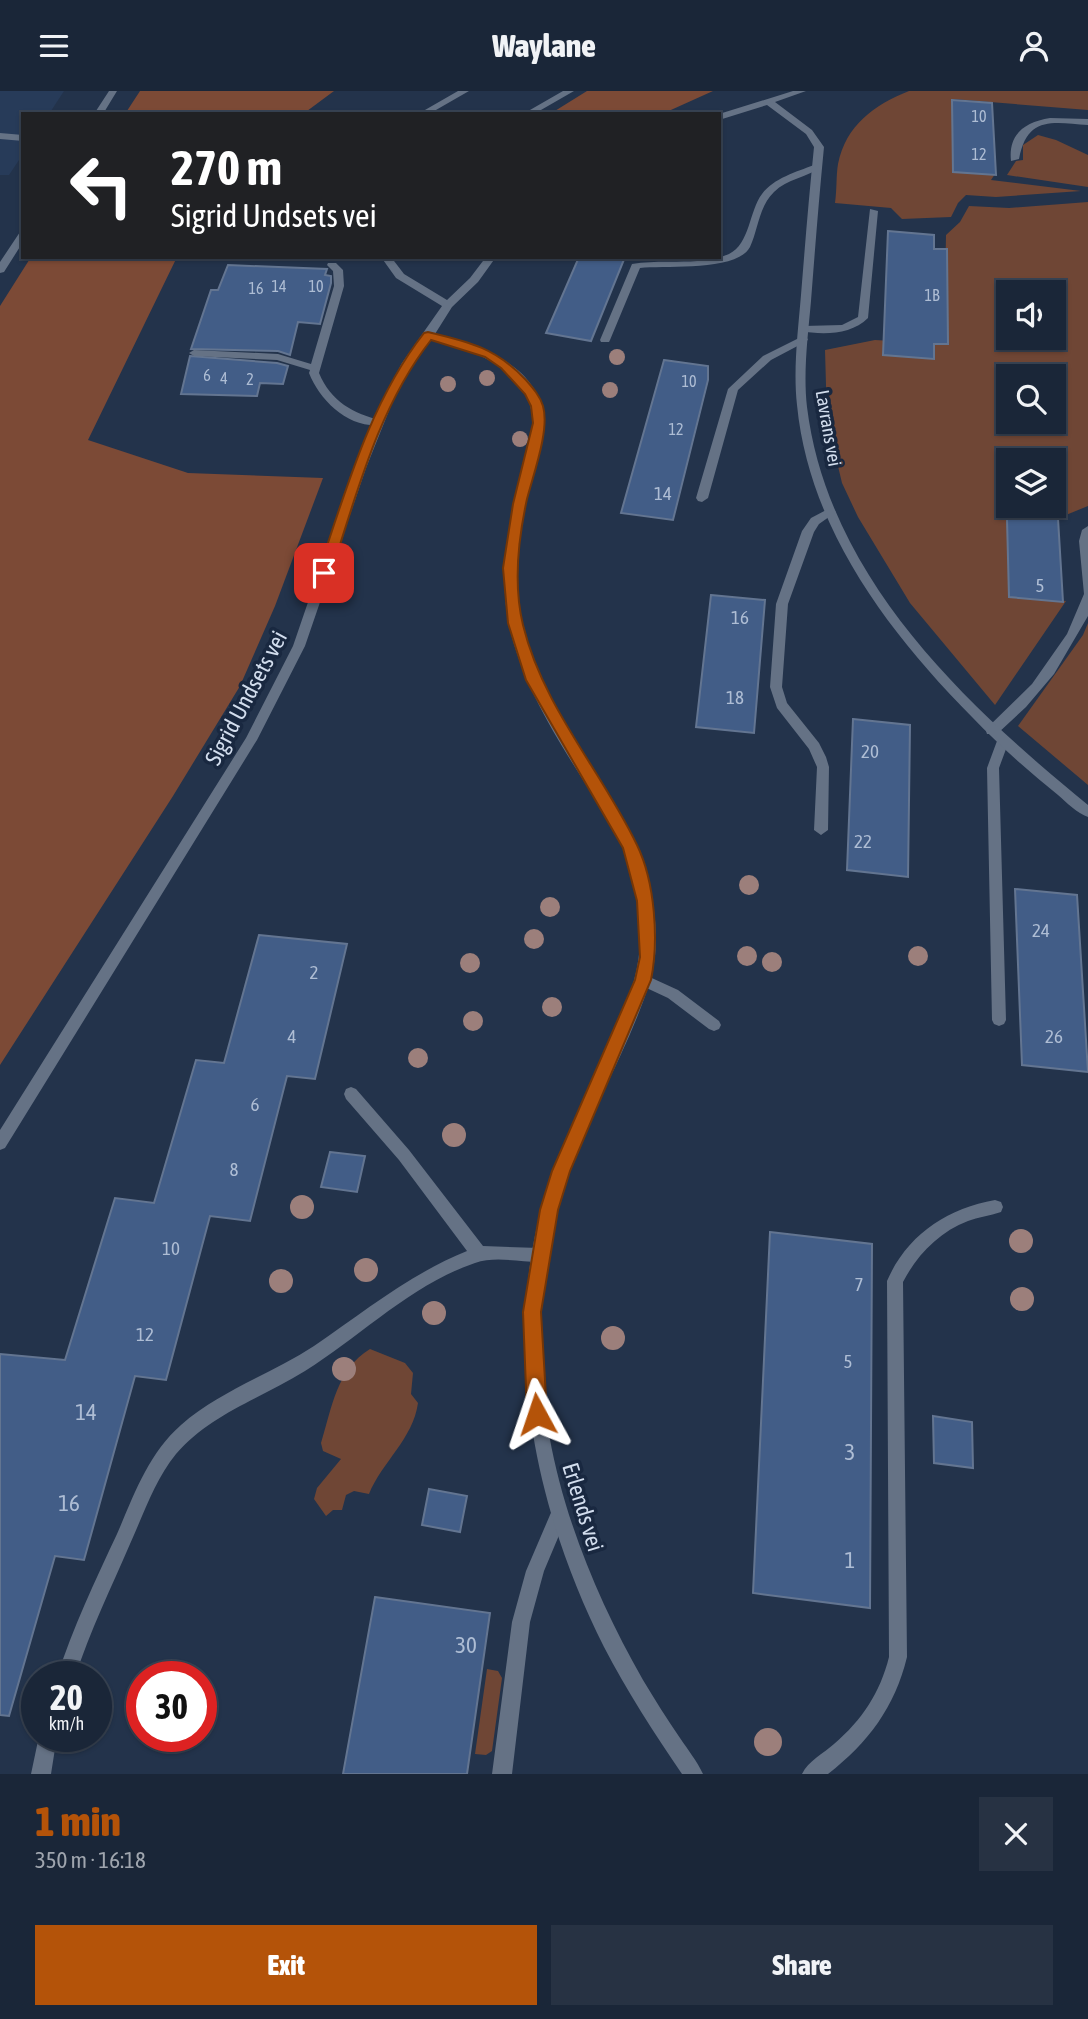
<!DOCTYPE html>
<meta charset="utf-8">
<style>
body{margin:0;font-family:"Asap Condensed",sans-serif;background:#273243;color:#f1f3f6;height:100vh;display:flex;flex-direction:column;font-size:26px;white-space:nowrap}
*{box-sizing:border-box;margin:0}
p{font-size:23px;color:#9fa5ae}
.icon{flex:none;width:38px;height:38px;fill:none;stroke:currentColor;stroke-width:2;stroke-linecap:round;stroke-linejoin:round}
.map{position:relative;height:1683px;overflow:hidden}
.drawer{display:flex;flex-direction:column;background:#1a2638;flex:1}
.drawer>*{flex:none}
.top-card{position:absolute;left:21px;top:21px;width:700px;height:147px;border-radius:0px;box-shadow:0 2px 5px #0004,0 0 0 2px #384353;background:#202124;color:#fff;overflow:hidden}
.controls{position:absolute;left:996px;top:189px;display:grid;gap:14px}
.controls a{display:grid;place-items:center;width:70px;height:70px;border-radius:0px;background:#1a2638;box-shadow:0 2px 5px #0004,0 0 0 2px #384353;font-size:35px}
.speed{position:absolute;left:21px;top:1570px;display:flex;gap:14px;font-size:35px;font-weight:700;text-align:center}
.speed>*{display:grid;place-content:center;width:91px;height:91px;border-radius:50%;background:#1a2638;box-shadow:0 2px 5px #0004,0 0 0 2px #384353;line-height:1}
.speed small{font-size:18px;font-weight:400}
.speed .limit{border:10px solid #d22;background:#fff;color:#111}
.pin{position:absolute;display:grid;place-items:center;width:60px;height:60px;color:#fff;margin:-30px;border-radius:14px;box-shadow:0 4px 10px #0006}
.me{position:absolute;width:77px;margin:-38px;rotate:355deg;stroke-linejoin:round;filter:drop-shadow(0 0 5px #0008)}
.turn{display:flex;align-items:center;gap:24px;height:147px;padding:0 35px;font-size:32px}
.turn .icon{width:91px;height:91px;stroke-width:2.5}
.turn b{display:block;font-size:49px;line-height:60px}
.round{display:grid;place-items:center;flex:none;width:74px;height:74px;border-radius:0px;background:#273243}
.head{display:flex;align-items:center;justify-content:space-between;height:119px;padding:0 35px}
h1{font-size:42px;font-weight:800;line-height:52px;color:#b45309}
.cta{display:flex;gap:14px;margin-top:auto;padding:14px 35px}
.cta a{flex:1;height:80px;border-radius:0px;background:#b45309;color:#fff;font-size:28px;font-weight:800;line-height:80px;text-align:center}
.cta a+a{background:#273243;color:#f1f3f6}
header{display:flex;justify-content:space-between;align-items:center;height:91px;padding:0 35px;background:#1a2638;font-size:32px;font-weight:800}
.map>svg:first-child{display:block}
</style>
<header><svg class="icon" aria-label="menu" viewBox="0 0 24 24"><path d="M4 6h16M4 12h16M4 18h16"/></svg>Waylane<svg class="icon" aria-label="person" viewBox="0 0 24 24"><circle cx="12" cy="8" r="4"/><path d="M4 21q1-7 8-7t8 7"/></svg></header>
<div class="map">
<svg width="1088" height="1683" viewBox="0 0 1088 1683">
<rect width="100%" height="100%" fill="#23334b"/>
<!-- built -->
<path fill="#273b59" d="M 0,0 L 64,0 L 49,23 L 23,23 L 23,63 L 9,84 L 0,84 Z"/>
<!-- green -->
<path fill="#6f4635" fill-rule="evenodd" d="M 909,0 L 1088,0 L 1088,19 L 953,8 L 955,80 L 995,83 L 991,89 L 1081,100 L 996,106 L 966,104 L 958,112 L 951,126 L 902,128 L 891,117 L 835,112 C 837,99 836,85 838,73 C 846,34 874,14 909,0 Z
M 1038,44 L 1056,49 L 1088,64 L 1088,96 L 1007,84 L 1016,70 L 1023,69 L 1023,54 Z
M 1088,111 L 1088,415 L 1061,426 L 1060,394 L 1054,393 L 1054,369 L 1008,369 L 1011,504 L 1066,510 L 995,614 L 910,512 L 858,426 L 842,392 L 827,329 L 825,259 L 875,249 L 944,253 L 946,144 L 960,131 L 969,115 L 1009,117 ZM 1008,201 L 1054,201 L 1054,247 L 1008,247 ZM 1008,285 L 1054,285 L 1054,331 L 1008,331 Z
M 1088,532 L 1088,694 L 1018,635 L 1083,544 Z
M 370,1258 L 405,1272 L 413,1282 L 411,1303 L 418,1312 C 413,1348 382,1371 369,1403 L 354,1400 L 346,1404 L 342,1419 L 333,1419 L 326,1425 L 314,1408 L 317,1397 L 341,1368 L 323,1360 L 321,1352 C 332,1316 337,1278 370,1258 Z
M 487,1578 L 498,1580 L 502,1587 L 492,1660 L 486,1664 L 475,1663 Z"/>
<!-- forest -->
<path fill="#7c4a36" d="M 140,0 L 334,0 L 303,23 L 125,23 Z
M 587,0 L 713,0 L 662,23 L 550,23 Z
M 31,166 L 177,166 L 88,349 L 188,382 L 323,387 L 275,515 L 240,595 L 173,705 L 0,974 L 0,215 Z"/>
<!-- building -->
<path fill="#425d87" stroke="#637591" stroke-width="2" d="M 952,9 L 992,12 L 996,84 L 953,81 Z
M 888,140 L 934,144 L 934,158 L 947,158 L 948,253 L 934,253 L 934,268 L 883,264 Z
M 579,166 L 625,166 L 591,250 L 546,242 Z
M 228,174 L 327,178 L 325,184 L 331,185 L 331,192 L 320,233 L 298,231 L 290,264 L 278,260 L 191,258 L 211,199 L 218,199 Z
M 190,265 L 277,272 L 288,275 L 283,293 L 260,292 L 257,305 L 181,303 Z
M 664,269 L 708,275 L 708,289 L 673,429 L 621,422 Z
M 1006,389 L 1008,389 L 1008,415 L 1054,415 L 1054,393 L 1056,394 L 1063,511 L 1009,506 Z
M 711,504 L 765,509 L 754,642 L 696,636 Z
M 853,628 L 910,634 L 908,786 L 847,779 Z
M 1015,798 L 1077,804 L 1088,981 L 1022,974 Z
M 259,844 L 347,853 L 315,988 L 287,985 L 250,1130 L 210,1125 L 166,1289 L 135,1285 L 84,1469 L 55,1465 L 9,1625 L 0,1624 L 0,1263 L 65,1269 L 115,1107 L 154,1112 L 196,969 L 224,972 Z
M 330,1061 L 365,1065 L 357,1101 L 321,1096 Z
M 770,1141 L 872,1153 L 870,1517 L 753,1502 Z
M 933,1325 L 972,1331 L 973,1377 L 934,1372 Z
M 429,1398 L 467,1405 L 460,1441 L 422,1434 Z
M 375,1506 L 490,1522 L 467,1683 L 343,1683 Z"/>
<g fill="none" stroke-linecap="round" stroke-linejoin="round">
<!-- service -->
<path fill="#657285" fill-rule="evenodd" d="M 458,0 L 469,0 L 429,23 L 418,23 Z
M 1050,27 L 1088,28 L 1088,34 C 1052,31 1027,25 1019,68 L 1011,70 C 1008,43 1025,31 1050,27 Z
M 0,42 L 23,44 L 23,50 L 0,48 Z
M 814,74 L 822,76 C 807,86 787,88 774,101 C 759,115 758,139 750,156 C 737,181 665,174 640,177 L 610,249 L 609,251 L 601,251 L 600,249 L 632,173 C 664,167 700,176 729,163 C 750,153 749,120 762,103 C 774,87 796,81 814,74 Z
M 870,118 L 878,120 L 868,227 C 851,244 823,244 800,240 L 799,238 L 804,235 L 842,234 L 858,226 Z
M 328,172 L 336,172 L 343,179 L 344,195 L 319,282 C 331,311 353,322 382,330 L 382,334 C 349,338 320,310 309,282 L 310,279 L 277,269 L 194,265 L 189,262 L 194,259 L 278,263 L 311,273 L 334,195 L 333,180 L 327,174 Z
M 803,245 L 808,248 L 807,250 L 771,269 L 738,299 L 708,407 L 702,411 L 698,410 L 696,407 L 728,298 L 763,265 Z
M 830,417 L 836,421 L 819,433 L 814,441 L 788,513 L 782,596 L 787,612 L 819,652 L 826,666 L 829,676 L 828,739 L 821,744 L 814,739 L 817,676 L 809,658 L 777,617 L 770,596 L 776,513 L 802,440 L 811,427 Z
M 1088,435 L 1088,525 L 1054,583 L 1026,616 L 997,643 L 987,643 L 986,640 L 987,637 L 1032,593 L 1067,543 L 1084,503 L 1079,450 L 1082,439 Z
M 1003,645 L 1009,650 L 999,677 L 1006,929 L 1004,933 L 999,935 L 994,933 L 992,929 L 987,677 L 997,650 Z
M 643,883 L 678,899 L 719,930 L 721,934 L 719,938 L 714,940 L 709,938 L 668,907 L 638,893 L 636,889 L 638,885 Z
M 351,996 L 356,998 L 409,1059 L 483,1155 L 539,1157 L 545,1159 L 547,1164 L 545,1169 L 539,1171 C 519,1171 495,1165 475,1172 C 412,1193 361,1245 305,1280 C 262,1307 210,1323 176,1363 C 155,1389 144,1422 130,1453 C 111,1497 90,1540 75,1586 L 57,1586 C 73,1536 95,1490 117,1443 C 134,1404 148,1363 181,1334 C 220,1300 271,1283 314,1255 C 364,1221 410,1183 467,1160 L 399,1069 L 346,1008 L 344,1003 L 346,998 Z
M 995,1109 L 1001,1111 L 1003,1116 L 1001,1121 C 990,1125 978,1126 968,1130 C 939,1141 917,1164 903,1191 L 907,1566 C 895,1616 868,1652 828,1683 L 802,1683 C 808,1670 824,1662 834,1653 C 862,1629 880,1602 889,1566 L 887,1190 C 907,1144 946,1118 995,1109 Z
M 559,1414 L 565,1417 L 568,1423 L 544,1480 L 530,1531 L 512,1683 L 492,1683 L 512,1531 L 526,1480 L 553,1417 Z
M 39,1645 L 57,1645 L 51,1683 L 31,1683 Z"/>
<!-- minor -->
<path fill="#657285" fill-rule="evenodd" d="M 563,0 L 574,0 L 534,23 L 523,23 Z
M 793,0 L 806,0 L 775,11 L 812,39 L 824,56 C 819,107 815,158 811,210 C 808,244 803,281 807,316 C 828,485 963,612 1088,714 L 1088,726 C 1077,722 1067,712 1058,704 C 1028,680 999,654 972,626 C 888,541 809,437 797,314 C 793,278 798,240 801,204 C 805,154 809,105 814,56 L 806,43 L 767,14 L 719,29 L 719,23 Z
M 381,166 L 391,166 L 404,183 L 447,209 L 470,187 L 486,166 L 496,166 L 478,191 L 452,216 L 435,243 C 483,255 548,277 543,339 C 542,361 533,381 528,401 C 517,443 512,491 521,534 C 538,608 586,673 627,736 C 650,781 665,841 650,890 C 629,958 590,1019 567,1086 C 549,1138 541,1198 541,1253 C 541,1372 585,1487 643,1589 C 655,1609 667,1628 680,1647 C 688,1659 697,1670 703,1683 L 682,1683 C 654,1642 627,1600 604,1556 C 531,1411 496,1235 554,1078 C 572,1034 593,991 612,947 C 626,914 640,884 640,847 C 640,817 635,787 624,759 C 615,736 600,716 587,695 C 555,645 522,592 509,534 C 500,492 506,444 516,403 C 522,383 530,363 532,342 C 539,282 478,260 431,248 L 412,273 L 396,302 L 366,377 L 305,555 L 257,649 L 5,1057 L 0,1059 L 0,1039 L 246,647 L 293,555 L 354,377 L 386,302 L 402,272 L 442,215 L 396,187 Z"/>
<!-- tertiary -->
<path fill="#657285" fill-rule="evenodd" d="M 109,0 L 117,0 L 103,23 L 94,23 Z
M 23,140 L 23,151 L 4,181 L 0,182 L 0,171 L 20,141 Z"/>
</g>
<!-- trees -->
<g fill="#9c7f7b">
<circle cx="617" cy="266" r="8"/>
<circle cx="487" cy="287" r="8"/>
<circle cx="448" cy="293" r="8"/>
<circle cx="610" cy="299" r="8"/>
<circle cx="520" cy="348" r="8"/>
<circle cx="749" cy="794" r="10"/>
<circle cx="550" cy="816" r="10"/>
<circle cx="534" cy="848" r="10"/>
<circle cx="747" cy="865" r="10"/>
<circle cx="918" cy="865" r="10"/>
<circle cx="772" cy="871" r="10"/>
<circle cx="470" cy="872" r="10"/>
<circle cx="552" cy="916" r="10"/>
<circle cx="473" cy="930" r="10"/>
<circle cx="418" cy="967" r="10"/>
<circle cx="454" cy="1044" r="12"/>
<circle cx="302" cy="1116" r="12"/>
<circle cx="1021" cy="1150" r="12"/>
<circle cx="366" cy="1179" r="12"/>
<circle cx="281" cy="1190" r="12"/>
<circle cx="1022" cy="1208" r="12"/>
<circle cx="434" cy="1222" r="12"/>
<circle cx="613" cy="1247" r="12"/>
<circle cx="344" cy="1278" r="12"/>
<circle cx="768" cy="1651" r="14"/>
</g>
<!-- route -->
<path fill="#b45309" stroke="#753606" stroke-width="2" d="M 428,241 C 470,251 496,257 526,289 C 533,297 540,305 543,315 C 550,339 533,384 527,408 C 518,449 513,493 523,534 C 543,616 601,679 637,754 C 655,791 659,849 651,889 L 570,1080 L 558,1119 L 541,1221 L 547,1323 L 544,1330 L 537,1333 L 530,1330 L 527,1323 L 523,1221 L 540,1119 L 552,1080 L 635,889 L 640,866 L 637,810 L 623,757 L 526,589 L 508,532 L 503,477 L 513,413 L 533,332 L 531,315 L 525,303 L 501,277 L 485,266 L 431,249 C 379,315 357,402 331,482 L 324,486 L 318,482 C 346,399 370,311 424,242 Z"/>
<g text-anchor="middle" stroke-width="7" stroke-linejoin="round" paint-order="stroke">
<!-- far-number labels -->
<g font-size="16" fill="#aebdd4">
<text x="979" y="31">10</text>
<text x="979" y="69">12</text>
<text x="279" y="201">14</text>
<text x="316" y="201">10</text>
<text x="256" y="203">16</text>
<text x="932" y="210">1B</text>
<text x="207" y="290">6</text>
<text x="224" y="293">4</text>
<text x="250" y="294">2</text>
<text x="689" y="296">10</text>
<text x="676" y="344">12</text>
</g>
<!-- far-street labels -->
<g font-size="19" fill="#d2dded" stroke="#192840">
<text transform="translate(829 337) rotate(80)" y="7">Lavrans vei</text>
</g>
<!-- number labels -->
<g font-size="19" fill="#aebdd4">
<text x="663" y="409">14</text>
<text x="1040" y="501">5</text>
<text x="740" y="533">16</text>
<text x="735" y="613">18</text>
<text x="870" y="667">20</text>
<text x="863" y="757">22</text>
<text x="1041" y="846">24</text>
<text x="314" y="888">2</text>
<text x="292" y="952">4</text>
<text x="1054" y="952">26</text>
<text x="255" y="1020">6</text>
<text x="234" y="1085">8</text>
<text x="171" y="1164">10</text>
<text x="859" y="1200">7</text>
<text x="145" y="1250">12</text>
<text x="848" y="1277">5</text>
</g>
<!-- street labels -->
<g font-size="23" fill="#d2dded" stroke="#192840">
<text transform="translate(246 607) rotate(-62)" y="8">Sigrid Undsets vei</text>
<text transform="translate(583 1416) rotate(73)" y="8">Erlends vei</text>
</g>
<!-- near-number labels -->
<g font-size="23" fill="#aebdd4">
<text x="86" y="1329">14</text>
<text x="850" y="1369">3</text>
<text x="69" y="1420">16</text>
<text x="850" y="1477">1</text>
<text x="466" y="1562">30</text>
</g>
</g>
</svg>
<div class="controls">
<a><svg class="icon" aria-label="sound" viewBox="0 0 24 24"><path d="M4 9h4l5-4v14l-5-4H4zM17 9q2 3 0 6"/></svg></a>
<a><svg class="icon" aria-label="search" viewBox="0 0 24 24"><circle cx="10" cy="10" r="6"/><path d="M15 15l6 6"/></svg></a>
<a><svg class="icon" aria-label="layers" viewBox="0 0 24 24"><path d="M12 4l9 5-9 5-9-5zM3 14l9 5 9-5"/></svg></a>
</div>
<div class="speed"><div>20<small>km/h</small></div><div class="limit">30</div></div>
<div class="pin" style="left:324px;top:482px;background:#d93025"><svg class="icon" aria-label="arrive" viewBox="0 0 24 24"><path d="M6 21V4h12l-3 4 3 4H6"/></svg></div>
<svg class="me" style="left:537px;top:1323px" viewBox="-20 -20 40 40"><path d="M0-17L14 15 0 8-14 15z" fill="#b45309" stroke="#fff" stroke-width="4"/></svg>
<div class="top-card">
<div class="turn"><svg class="icon" aria-label="left" viewBox="0 0 24 24"><path d="M17 20v-9H6M10 6l-5 5 5 5"/></svg><div><b>270 m</b>Sigrid Undsets vei</div></div>
</div>
</div>
<section class="drawer">
<div class="head"><div><h1>1 min</h1><p>350 m · 16:18</p></div><a class="round"><svg class="icon" aria-label="close" viewBox="0 0 24 24"><path d="M6 6l12 12M18 6L6 18"/></svg></a></div>
<div class="cta"><a>Exit</a><a>Share</a></div>
</section>
